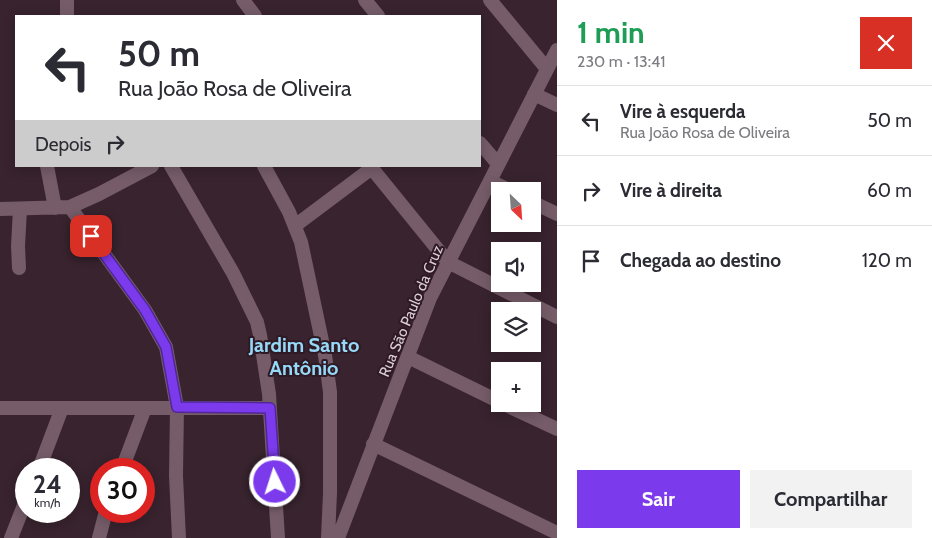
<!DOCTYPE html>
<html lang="pt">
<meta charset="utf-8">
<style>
body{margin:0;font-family:Cabin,sans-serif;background:#f2f2f3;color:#2b2b33;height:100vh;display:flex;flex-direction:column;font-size:19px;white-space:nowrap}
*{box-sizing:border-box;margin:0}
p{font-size:16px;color:#7c7c81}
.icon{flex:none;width:28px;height:28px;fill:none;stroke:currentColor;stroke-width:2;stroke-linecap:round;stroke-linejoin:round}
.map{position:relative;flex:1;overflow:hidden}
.details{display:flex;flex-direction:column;background:#fff;width:375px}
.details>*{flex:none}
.hud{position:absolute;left:15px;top:15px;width:466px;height:152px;border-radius:0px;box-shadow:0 2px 12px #0003;background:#fff;color:#2b2b33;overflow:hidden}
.needle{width:32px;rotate:155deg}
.controls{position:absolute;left:491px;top:182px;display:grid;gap:10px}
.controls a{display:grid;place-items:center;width:50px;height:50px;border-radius:0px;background:#fff;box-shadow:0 2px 12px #0003;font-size:25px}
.speed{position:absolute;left:15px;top:458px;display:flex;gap:10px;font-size:25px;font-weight:700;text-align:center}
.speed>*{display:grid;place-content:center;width:65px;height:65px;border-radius:50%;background:#fff;box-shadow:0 2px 12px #0003;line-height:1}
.speed small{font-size:12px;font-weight:400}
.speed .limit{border:8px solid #d22;background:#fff;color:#111}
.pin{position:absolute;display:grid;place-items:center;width:42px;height:42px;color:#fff;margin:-21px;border-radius:10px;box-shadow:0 2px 8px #0006}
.me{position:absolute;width:55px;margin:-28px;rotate:356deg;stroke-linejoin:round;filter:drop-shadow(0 0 4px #0008)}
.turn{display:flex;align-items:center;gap:18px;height:105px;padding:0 20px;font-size:22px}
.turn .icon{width:65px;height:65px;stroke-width:2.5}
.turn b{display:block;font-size:35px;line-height:42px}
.then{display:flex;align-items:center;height:48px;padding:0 20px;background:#0003;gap:10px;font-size:19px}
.round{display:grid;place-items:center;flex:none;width:52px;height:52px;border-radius:0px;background:#f2f2f3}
.headline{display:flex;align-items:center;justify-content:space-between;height:85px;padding:0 20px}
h1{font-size:30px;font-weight:700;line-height:38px;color:#1e9e55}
.action{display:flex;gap:10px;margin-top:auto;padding:10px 20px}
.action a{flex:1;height:58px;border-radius:0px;background:#7c3aed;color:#fff;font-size:20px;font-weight:700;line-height:58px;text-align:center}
.action a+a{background:#f2f2f3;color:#2b2b33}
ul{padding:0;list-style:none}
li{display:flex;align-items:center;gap:15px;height:70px;padding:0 20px;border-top:1px solid #e1e1e2}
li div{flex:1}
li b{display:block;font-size:19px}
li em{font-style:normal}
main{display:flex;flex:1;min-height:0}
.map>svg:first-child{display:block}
</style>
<main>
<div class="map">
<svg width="557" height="538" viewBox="0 0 557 538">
<rect width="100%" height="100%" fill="#38232e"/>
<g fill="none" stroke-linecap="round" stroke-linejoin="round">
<!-- minor -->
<path stroke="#755c68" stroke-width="14" d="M 243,0 L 255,16
M 365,0 L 378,16
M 490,0 L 547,69
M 67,16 L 67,0
M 534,94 L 557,105
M 480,143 L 498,164
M 47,166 L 55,208
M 171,166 L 233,273 L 257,322 L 260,335 L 269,394 L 278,538
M 264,166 L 289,212 L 301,242 L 325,355 L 330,392 L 330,493 L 328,538
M 370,166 L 448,262 L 557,317
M 490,181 L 511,191
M 532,202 L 557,214
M 70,207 L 145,310 L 166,347 L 177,407 L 176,476 L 179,538
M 0,209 L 70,207 L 99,194 L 152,166
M 296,225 L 372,168
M 19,268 L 18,246 L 20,209
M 408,357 L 500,402
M 504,404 L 557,429
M 0,408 L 270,408
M 373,444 L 557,533
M 39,469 L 62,408
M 122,469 L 145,408
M 11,538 L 26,500
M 99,538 L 106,511
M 338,538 L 430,298 L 557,50"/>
</g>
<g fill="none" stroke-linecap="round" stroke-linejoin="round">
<!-- route casing -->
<g stroke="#51269a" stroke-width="12">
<path id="route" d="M 91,236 L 145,310 L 166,347 L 177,407 L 270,408 L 275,482"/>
</g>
<!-- route -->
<use href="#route" stroke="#7c3aed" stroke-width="9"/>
</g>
<g text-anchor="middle" stroke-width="4" stroke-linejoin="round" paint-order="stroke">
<!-- street labels -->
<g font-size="15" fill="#dbcdd3" stroke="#2e1924">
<text transform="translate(411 311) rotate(-67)" y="5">Rua São Paulo da Cruz</text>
</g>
<!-- district labels -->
<g font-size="20" font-weight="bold" fill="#95d8f7" stroke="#2e1924">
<text x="304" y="352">Jardim Santo<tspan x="304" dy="23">Antônio</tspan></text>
</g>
</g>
</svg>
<div class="controls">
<a><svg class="needle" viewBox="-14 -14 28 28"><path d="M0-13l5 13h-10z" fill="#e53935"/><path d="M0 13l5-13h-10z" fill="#7c7c81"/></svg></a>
<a><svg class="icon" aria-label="sound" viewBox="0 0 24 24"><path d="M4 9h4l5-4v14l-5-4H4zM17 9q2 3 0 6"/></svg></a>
<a><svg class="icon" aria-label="layers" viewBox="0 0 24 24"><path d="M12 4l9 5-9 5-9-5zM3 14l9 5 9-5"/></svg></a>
<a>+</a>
</div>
<div class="speed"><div>24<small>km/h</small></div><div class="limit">30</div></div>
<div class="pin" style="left:91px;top:236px;background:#d93025"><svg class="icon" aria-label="arrive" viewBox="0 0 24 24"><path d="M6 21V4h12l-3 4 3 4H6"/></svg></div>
<svg class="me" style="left:275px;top:482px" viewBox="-20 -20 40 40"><circle r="17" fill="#7c3aed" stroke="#fff" stroke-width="3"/><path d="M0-11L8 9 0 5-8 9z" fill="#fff"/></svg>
<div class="hud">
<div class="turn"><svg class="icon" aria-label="left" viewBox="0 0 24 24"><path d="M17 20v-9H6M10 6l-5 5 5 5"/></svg><div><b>50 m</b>Rua João Rosa de Oliveira</div></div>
<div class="then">Depois<svg class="icon" aria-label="right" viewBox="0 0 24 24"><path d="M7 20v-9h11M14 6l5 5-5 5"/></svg></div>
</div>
</div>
<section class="details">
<div class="headline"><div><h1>1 min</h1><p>230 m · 13:41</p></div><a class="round" style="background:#d93025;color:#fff"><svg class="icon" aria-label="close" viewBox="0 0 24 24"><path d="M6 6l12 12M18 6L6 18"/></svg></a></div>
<ul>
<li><svg class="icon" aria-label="left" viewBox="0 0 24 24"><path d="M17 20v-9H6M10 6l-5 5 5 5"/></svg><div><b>Vire à esquerda</b><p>Rua João Rosa de Oliveira</p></div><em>50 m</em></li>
<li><svg class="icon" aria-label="right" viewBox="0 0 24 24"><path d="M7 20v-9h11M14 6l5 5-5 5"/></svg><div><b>Vire à direita</b></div><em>60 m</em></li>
<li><svg class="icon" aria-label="arrive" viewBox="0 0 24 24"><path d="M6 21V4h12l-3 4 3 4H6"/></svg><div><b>Chegada ao destino</b></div><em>120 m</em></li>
</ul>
<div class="action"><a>Sair</a><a>Compartilhar</a></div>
</section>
</main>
